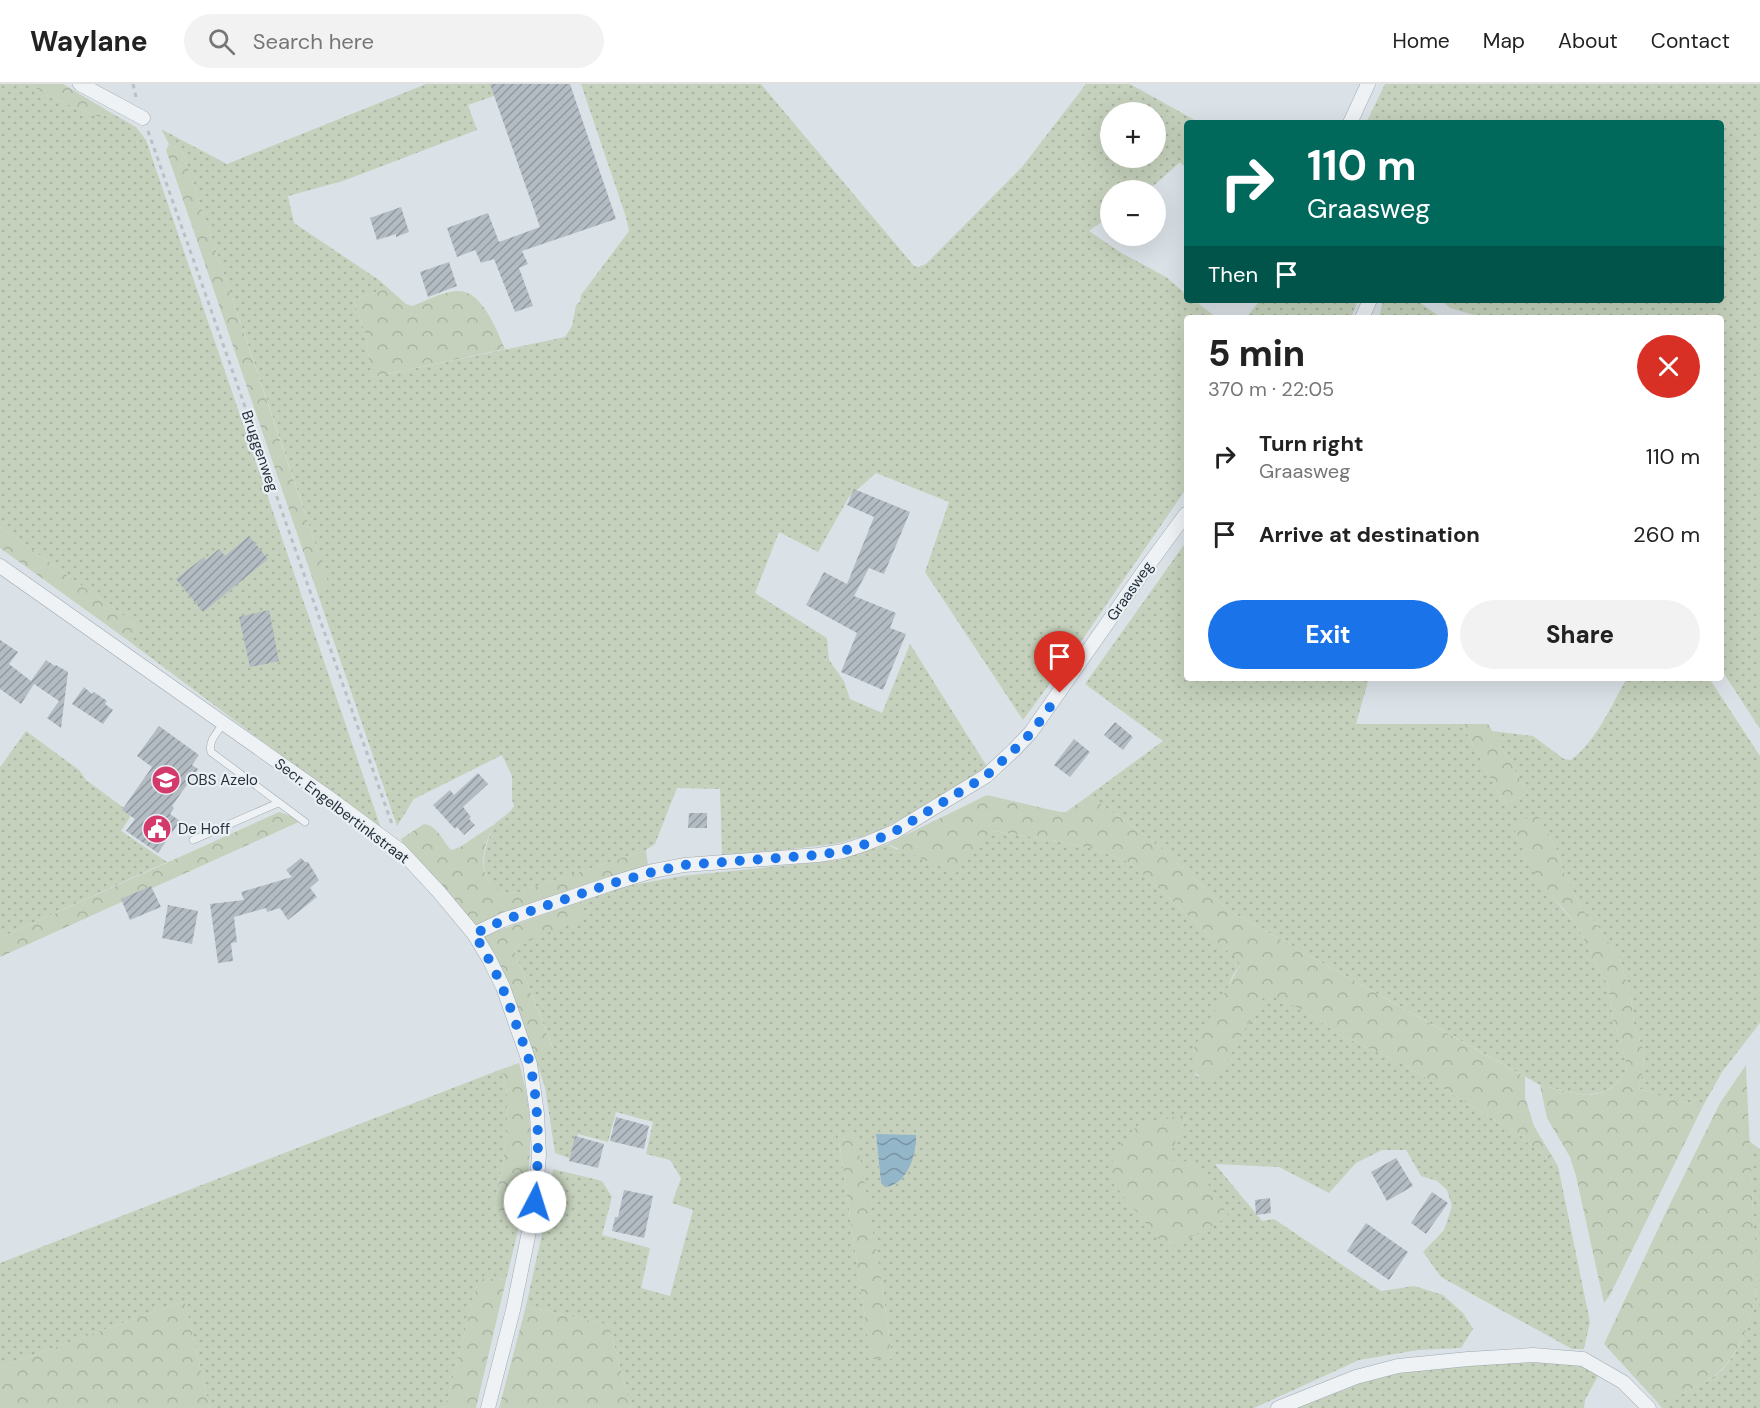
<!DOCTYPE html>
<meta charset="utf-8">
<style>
body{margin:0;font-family:"DM Sans",sans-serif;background:#f2f2f2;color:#222;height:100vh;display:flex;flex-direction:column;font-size:22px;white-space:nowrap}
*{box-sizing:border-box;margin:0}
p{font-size:20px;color:#767676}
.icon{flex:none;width:33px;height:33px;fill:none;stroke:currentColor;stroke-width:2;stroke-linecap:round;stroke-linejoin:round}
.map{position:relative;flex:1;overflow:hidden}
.drawer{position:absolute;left:1184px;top:231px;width:540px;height:366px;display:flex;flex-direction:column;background:#fff;border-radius:6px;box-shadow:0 6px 24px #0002}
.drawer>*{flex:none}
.hud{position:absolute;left:1184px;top:36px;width:540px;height:183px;border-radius:6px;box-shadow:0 6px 24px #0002;background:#00695c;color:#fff;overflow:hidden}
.tools{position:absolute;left:1100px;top:18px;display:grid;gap:12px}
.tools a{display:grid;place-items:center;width:66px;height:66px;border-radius:50%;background:#fff;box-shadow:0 6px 24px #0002;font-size:30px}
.pin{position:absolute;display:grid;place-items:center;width:51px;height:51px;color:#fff;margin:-62px -26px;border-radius:50% 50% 50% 0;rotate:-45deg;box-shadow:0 0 6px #0007}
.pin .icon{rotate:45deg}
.me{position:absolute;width:66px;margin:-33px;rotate:5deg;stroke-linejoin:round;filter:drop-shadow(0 0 4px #0008)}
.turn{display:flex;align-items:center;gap:21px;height:126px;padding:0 24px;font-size:27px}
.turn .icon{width:78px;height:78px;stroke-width:2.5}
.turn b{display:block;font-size:42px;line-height:51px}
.then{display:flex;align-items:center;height:57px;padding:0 24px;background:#0003;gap:12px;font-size:22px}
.round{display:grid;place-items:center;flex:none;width:63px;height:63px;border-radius:32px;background:#f2f2f2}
.head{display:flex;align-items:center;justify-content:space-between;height:102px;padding:0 24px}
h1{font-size:36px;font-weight:800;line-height:45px}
.cta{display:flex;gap:12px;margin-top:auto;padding:12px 24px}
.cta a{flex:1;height:69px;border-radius:36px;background:#1a73e8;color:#fff;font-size:24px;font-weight:800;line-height:69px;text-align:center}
.cta a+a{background:#f2f2f2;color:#222}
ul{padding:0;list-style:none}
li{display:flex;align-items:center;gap:18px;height:78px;padding:0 24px}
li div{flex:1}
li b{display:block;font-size:22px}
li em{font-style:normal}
header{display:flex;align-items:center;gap:36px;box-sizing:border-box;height:84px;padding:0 30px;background:#fff;border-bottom:2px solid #e0e0e0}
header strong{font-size:28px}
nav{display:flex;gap:33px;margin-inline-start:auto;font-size:21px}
.search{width:420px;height:54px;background:#f2f2f2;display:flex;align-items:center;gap:15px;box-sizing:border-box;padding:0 21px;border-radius:33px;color:#767676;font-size:22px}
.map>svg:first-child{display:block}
</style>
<header>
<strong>Waylane</strong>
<div class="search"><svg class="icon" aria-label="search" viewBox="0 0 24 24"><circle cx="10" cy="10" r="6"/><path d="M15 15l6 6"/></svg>Search here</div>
<nav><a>Home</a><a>Map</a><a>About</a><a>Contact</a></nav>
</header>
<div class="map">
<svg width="1760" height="1324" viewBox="0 0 1760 1324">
<defs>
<pattern id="grass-dots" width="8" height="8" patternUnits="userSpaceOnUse" patternTransform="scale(1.5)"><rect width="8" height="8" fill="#c5d1bc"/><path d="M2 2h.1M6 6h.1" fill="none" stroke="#a9b4a2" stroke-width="1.8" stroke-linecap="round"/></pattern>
<pattern id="forest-crowns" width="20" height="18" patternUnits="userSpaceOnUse" patternTransform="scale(1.5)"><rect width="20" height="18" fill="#c5d1bc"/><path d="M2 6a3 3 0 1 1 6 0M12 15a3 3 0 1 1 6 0" fill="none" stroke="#a9b4a2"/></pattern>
<pattern id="water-waves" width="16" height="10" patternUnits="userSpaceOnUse" patternTransform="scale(1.5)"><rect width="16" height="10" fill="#94b6c9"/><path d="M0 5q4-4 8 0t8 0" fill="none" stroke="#7995a4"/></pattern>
<pattern id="building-hatch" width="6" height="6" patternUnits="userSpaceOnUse" patternTransform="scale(1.5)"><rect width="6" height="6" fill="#b3bcc3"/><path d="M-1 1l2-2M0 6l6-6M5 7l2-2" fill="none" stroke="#9199a0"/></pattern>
</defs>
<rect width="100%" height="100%" fill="#dbe2e7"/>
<!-- grass -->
<path fill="url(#grass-dots)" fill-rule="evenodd" d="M 0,0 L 29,0 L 50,13 L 99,33 L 113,30 L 136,43 L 146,56 L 382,747 L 126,555 L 137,543 L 127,534 L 0,443 Z
M 426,0 L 529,0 L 468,21 L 477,46 L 343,97 L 288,112 L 294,139 L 379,196 L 388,204 L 355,215 L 354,217 L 367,255 L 369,278 L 373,293 L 565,253 L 572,242 L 576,221 L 580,218 L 581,211 L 629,147 L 626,133 L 581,0 L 761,0 L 914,182 L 918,183 L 926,180 L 1022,83 L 1086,0 L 1130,0 L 1200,39 L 1186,39 L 1186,84 L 1180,78 L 1149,106 L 1110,106 L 1110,132 L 1089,147 L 1120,168 L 1166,193 L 1186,210 L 1186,216 L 1194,216 L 1217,234 L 1186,234 L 1186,405 L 1082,556 L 1023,636 L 925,488 L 949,418 L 876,389 L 849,413 L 818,468 L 779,448 L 755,509 L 827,554 L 829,576 L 844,597 L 850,615 L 882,629 L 910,560 L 988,684 L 964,700 L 877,748 L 840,759 L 722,774 L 720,704 L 718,705 L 677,704 L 655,760 L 646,766 L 519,808 C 484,813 479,782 488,756 C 490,752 491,745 493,742 C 498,735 507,733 514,722 L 512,716 L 512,692 L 502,671 L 414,715 L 397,742 L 316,505 L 328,500 C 282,356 231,213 183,69 L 169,60 L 161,45 L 227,80 ZM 1110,28 L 1155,28 L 1155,74 L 1110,74 Z
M 1385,0 L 1760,0 L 1760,645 L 1721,585 L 1720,234 L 1484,234 L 1450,224 L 1441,216 L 1720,216 L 1720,39 L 1366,39 Z
M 1260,216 L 1358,216 L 1351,234 L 1246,234 Z
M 1383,216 L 1416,216 L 1442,234 L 1379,234 Z
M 1186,458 L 1186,594 L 1369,594 L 1356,640 L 1462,640 L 1504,720 L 1528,709 L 1492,647 L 1533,652 L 1564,675 L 1571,676 C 1597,656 1611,622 1627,594 L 1709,594 L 1760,672 L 1760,939 L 1722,988 L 1703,1022 L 1669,1015 L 1638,1004 L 1643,987 L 1644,968 L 1634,940 L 1631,912 L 1620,876 L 1596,839 L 1584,828 L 1579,820 L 1565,792 L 1557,766 L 1537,730 L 1553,813 L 1579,845 L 1602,892 L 1608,900 L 1613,936 L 1622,962 L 1627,984 C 1608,1023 1574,1009 1540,1001 L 1230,827 C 1199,801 1171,771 1138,746 C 1122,734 1105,723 1088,712 L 1163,657 L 1085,600 Z
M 26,647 L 79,686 L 86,696 L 132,730 L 121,747 L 167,778 L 0,854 L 0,683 Z
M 993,747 L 1047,755 L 1094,765 L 1131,779 L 1219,860 L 1239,876 L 1240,881 L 1232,893 L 1195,990 L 1198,993 L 1246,942 L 1266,908 L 1305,927 L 1340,951 L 1403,980 L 1523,1053 L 1527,1058 L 1558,1082 L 1590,1238 L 1584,1265 L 1572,1265 L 1441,1193 L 1423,1168 L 1444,1146 L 1452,1122 L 1447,1106 L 1437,1097 L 1421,1092 L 1406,1066 L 1382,1066 L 1356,1079 L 1329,1109 L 1279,1083 L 1215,1080 L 1262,1137 L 1274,1135 L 1381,1207 L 1414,1202 L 1443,1211 L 1463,1229 L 1473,1245 L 1461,1264 L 1418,1266 L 1359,1276 L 1254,1324 L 631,1324 L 609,1241 L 526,1222 L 550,1114 L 553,1085 L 602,1097 L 612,1113 L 602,1151 L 650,1164 L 641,1204 L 670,1212 L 693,1126 L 672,1119 L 681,1094 L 670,1076 L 646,1070 L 653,1038 L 616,1028 L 608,1058 L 578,1050 L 571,1075 L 555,1069 L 545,1003 L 534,972 L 553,964 L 514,866 L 518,861 L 586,830 L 579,818 L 627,802 L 682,792 L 839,776 L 887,760 L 897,766 ZM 1187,1031 L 1167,1076 L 1137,1042 ZM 855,1050 L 883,1206 L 892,1275 L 871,1274 L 838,1051 ZM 876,1050 L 916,1063 L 881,1099 Z
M 502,985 C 504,994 507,1004 507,1013 C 509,1049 502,1087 494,1121 L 495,1126 L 522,1130 L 506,1196 L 485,1194 L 478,1197 L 445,1324 L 210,1324 L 185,1219 L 181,1218 L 0,1283 L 0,1179 Z
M 1749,1057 L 1760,1065 L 1760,1324 L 1662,1324 L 1657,1318 C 1680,1311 1703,1302 1722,1286 C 1736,1272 1750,1241 1754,1221 C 1758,1199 1755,1175 1754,1153 C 1753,1121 1751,1089 1749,1057 Z
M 1536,1275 L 1580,1280 L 1600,1288 L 1585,1316 L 1584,1324 L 1292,1324 L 1354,1298 L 1393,1289 Z"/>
<!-- forest -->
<path fill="url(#forest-crowns)" d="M 29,0 L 63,0 L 113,30 L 99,33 L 50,13 Z
M 169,60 L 183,69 L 329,501 L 316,505 L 166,66 Z
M 388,204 L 406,220 L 412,222 C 426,217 442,208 457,207 C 482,205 497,247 505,265 L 373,293 L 369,278 L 367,255 L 354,217 L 355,215 Z
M 0,443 L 127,534 L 137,543 L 126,555 L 0,464 Z
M 1462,640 L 1488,640 L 1528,709 L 1504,720 Z
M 987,711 L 1060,728 L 1066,728 L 1088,712 C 1105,723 1122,734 1138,746 C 1171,771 1199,801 1230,827 L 1525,993 L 1525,1013 L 1534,1042 L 1558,1082 L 1527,1058 L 1523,1053 L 1403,980 L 1340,951 L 1305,927 L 1266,909 L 1223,984 L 1209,995 C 1189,991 1192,982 1194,964 L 1240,881 L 1238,876 L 1219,860 L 1131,779 L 1094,765 L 1047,755 L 993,747 L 956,789 L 887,760 Z
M 279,728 L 303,736 L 0,873 L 0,854 Z
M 1537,730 L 1557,766 L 1565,792 L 1579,820 L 1584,828 L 1596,839 L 1620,876 L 1631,912 L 1634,940 L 1644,968 L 1643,987 L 1638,1004 L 1669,1015 L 1703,1022 L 1610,1211 L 1604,1219 L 1576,1092 L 1570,1073 L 1547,1034 L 1540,1001 C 1574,1009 1608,1024 1627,984 L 1622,962 L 1613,936 L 1608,900 L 1602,892 L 1579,845 L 1563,824 L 1537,796 L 1512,741 Z
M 424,740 C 438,742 442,756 451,766 L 460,763 L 493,741 C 490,750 485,760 484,769 C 480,794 494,811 519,808 L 646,766 L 648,783 C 610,790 574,805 538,818 C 516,826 493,831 473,843 L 404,763 L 401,755 Z
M 579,818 L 586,830 L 584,834 L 518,861 L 514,866 L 553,965 L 534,972 L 480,853 Z
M 519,979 C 535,1031 532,1077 522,1130 L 495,1126 L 494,1121 C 502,1087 509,1049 507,1013 C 507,1004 504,994 502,985 Z
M 1746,981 C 1748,1030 1751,1079 1753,1128 C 1755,1158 1759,1190 1754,1220 C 1751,1240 1736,1271 1722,1285 C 1704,1302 1680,1311 1657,1318 L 1604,1260 L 1666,1128 L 1720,1019 Z
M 1187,1030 L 1168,1076 L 1194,1078 L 1229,1133 L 1167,1165 L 1107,1092 L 1117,1064 L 1137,1042 Z
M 838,1050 L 855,1050 L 857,1055 L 883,1206 L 892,1275 L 871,1275 Z
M 485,1194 L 506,1196 L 476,1324 L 445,1324 L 478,1197 Z
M 181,1218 L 185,1219 L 210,1324 L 0,1324 L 0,1283 Z
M 526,1222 L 609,1241 L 631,1324 L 499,1324 Z"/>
<!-- water -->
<path fill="url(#water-waves)" d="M 876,1050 L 916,1051 C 917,1070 907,1101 885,1103 L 881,1099 Z"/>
<!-- building -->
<path fill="url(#building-hatch)" d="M 490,0 L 570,0 L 616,135 L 522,167 L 528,180 L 519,184 L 533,222 L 515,228 L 494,175 L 481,179 L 475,166 L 457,173 L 447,144 L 488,129 L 499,158 L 540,143 Z
M 401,123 L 409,148 L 396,153 L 396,150 L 377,156 L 370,134 Z
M 449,178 L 457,202 L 428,213 L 420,188 Z
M 854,405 L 910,428 L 884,490 L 869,484 L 854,512 L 896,529 L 890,544 L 906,550 L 883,606 L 841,588 L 857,549 L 806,521 L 824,488 L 847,500 L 874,433 L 847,421 Z
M 249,452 L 268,475 L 203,528 L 176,495 L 204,473 L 206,476 L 219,465 L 225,472 Z
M 269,526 L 279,577 L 250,583 L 239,533 Z
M 0,556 L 18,568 L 9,580 L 31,597 L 46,576 L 55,582 L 56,581 L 68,588 L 61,644 L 47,634 L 59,617 L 34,600 L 21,620 L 0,605 Z
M 84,603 L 92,610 L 94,608 L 107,617 L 105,620 L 113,626 L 103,640 L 72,620 Z
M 1115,638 L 1133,653 L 1123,666 L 1104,651 Z
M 159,642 L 199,671 L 192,681 L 198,685 L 172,722 L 174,724 L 170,730 L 180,737 L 158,769 L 126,747 L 135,735 L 122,726 L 152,683 L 137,672 Z
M 1074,655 L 1090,668 L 1070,693 L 1054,681 Z
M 478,689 L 488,700 L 463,723 L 471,733 L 469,735 L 475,741 L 464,751 L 457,743 L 455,745 L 433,721 L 450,706 L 454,711 Z
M 689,729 L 707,729 L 707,744 L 688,744 Z
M 301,774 L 305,778 L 308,778 L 319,796 L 310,804 L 317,813 L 288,836 L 280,824 L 267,828 L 266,824 L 234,833 L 237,858 L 231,859 L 233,877 L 218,879 L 210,820 L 244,816 L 241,808 L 292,793 L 286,786 Z
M 151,802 L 161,823 L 130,836 L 121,815 Z
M 168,821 L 198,827 L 192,860 L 162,854 Z
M 616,1033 L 649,1042 L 644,1065 L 610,1057 Z
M 575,1052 L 604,1060 L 598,1084 L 569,1077 Z
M 1396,1074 L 1413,1102 L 1387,1117 L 1371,1088 Z
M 624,1106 L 653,1112 L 644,1154 L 612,1147 L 615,1133 L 618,1133 Z
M 1432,1108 L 1448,1119 L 1426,1150 L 1411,1139 Z
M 1270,1114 L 1271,1129 L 1256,1131 L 1255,1116 Z
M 1366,1139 L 1408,1168 L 1389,1196 L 1347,1167 Z"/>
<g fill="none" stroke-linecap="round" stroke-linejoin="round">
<!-- lane casing -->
<g stroke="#a1aab1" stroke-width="8">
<path id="lane" d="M 223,640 C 217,649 208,657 211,668 L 305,738
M 193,756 L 278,719"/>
</g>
<!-- street casing -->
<g stroke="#a1aab1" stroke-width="15">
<path id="street" d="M 80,0 L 143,34
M 1350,39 L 1368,0
M 1362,234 L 1370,216
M 0,482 L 328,713 L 401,767 L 439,808 L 474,850 L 488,873 L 503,903 L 530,980 L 537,1030 L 539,1071 L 535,1118 L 513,1226 L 488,1324
M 474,850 L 503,836 L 613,799 L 653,787 L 684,781 L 818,771 L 843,767 L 865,760 L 894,748 L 986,692 L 1014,666 L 1031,648 L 1141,491 L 1186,430
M 1278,1324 L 1356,1293 L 1398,1282 L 1468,1275 L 1533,1271 L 1583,1275 L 1623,1298 L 1649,1324"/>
</g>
<!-- path -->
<path stroke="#bac0c5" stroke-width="3" stroke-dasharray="4.5 4.5" stroke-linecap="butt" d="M 133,0 L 136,13
M 148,47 L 393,743"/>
<!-- lane -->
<use href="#lane" stroke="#eef2f5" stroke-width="7"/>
<!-- street -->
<use href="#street" stroke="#eef2f5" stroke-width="14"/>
</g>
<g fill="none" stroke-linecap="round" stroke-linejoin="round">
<!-- route -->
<path stroke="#1a73e8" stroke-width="10" stroke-dasharray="0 18" d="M 535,1118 C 539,1073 540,1025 530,981 C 528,969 522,957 518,946 C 506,910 495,883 474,850 L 504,836 L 613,799 L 653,788 L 684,781 L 818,771 L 843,767 L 866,760 L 894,748 L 986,692 L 1014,666 L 1032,648 L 1060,609"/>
</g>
<!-- icons -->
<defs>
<g id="school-disc" transform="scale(1.5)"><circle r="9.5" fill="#d3396a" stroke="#ebf0f4"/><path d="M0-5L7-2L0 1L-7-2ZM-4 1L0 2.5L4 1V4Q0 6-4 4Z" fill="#fff"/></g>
<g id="civic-disc" transform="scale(1.5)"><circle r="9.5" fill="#d3396a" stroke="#ebf0f4"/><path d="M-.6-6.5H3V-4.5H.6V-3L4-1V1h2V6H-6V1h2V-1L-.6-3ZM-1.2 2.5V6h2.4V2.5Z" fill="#fff"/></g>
</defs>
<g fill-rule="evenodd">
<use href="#school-disc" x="166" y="696"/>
<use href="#civic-disc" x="157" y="745"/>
</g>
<g text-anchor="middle" stroke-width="4.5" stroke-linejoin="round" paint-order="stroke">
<!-- street labels -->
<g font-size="15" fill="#25323d" stroke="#ebf0f4">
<text transform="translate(260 367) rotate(71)" y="5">Bruggenweg</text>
<text transform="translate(1130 507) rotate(-55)" y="5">Graasweg</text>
<text transform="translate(342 727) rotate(37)" y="5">Secr. Engelbertinkstraat</text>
</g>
<!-- poi labels -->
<g font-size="15" fill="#25323d" stroke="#ebf0f4" text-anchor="start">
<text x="187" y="701">OBS Azelo</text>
<text x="178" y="750">De Hoff</text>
</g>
</g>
</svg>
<div class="tools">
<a>+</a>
<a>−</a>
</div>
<div class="pin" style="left:1060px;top:609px;background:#d93025"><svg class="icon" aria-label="arrive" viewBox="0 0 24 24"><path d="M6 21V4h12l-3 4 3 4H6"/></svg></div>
<svg class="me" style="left:535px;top:1118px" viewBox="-20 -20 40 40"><circle r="19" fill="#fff"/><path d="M0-13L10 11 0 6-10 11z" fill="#1a73e8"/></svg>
<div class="hud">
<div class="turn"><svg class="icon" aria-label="right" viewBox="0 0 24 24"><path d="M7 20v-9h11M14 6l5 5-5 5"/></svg><div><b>110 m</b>Graasweg</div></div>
<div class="then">Then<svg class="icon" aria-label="arrive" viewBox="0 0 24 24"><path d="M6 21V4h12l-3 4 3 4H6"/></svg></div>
</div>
<section class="drawer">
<div class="head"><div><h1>5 min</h1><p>370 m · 22:05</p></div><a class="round" style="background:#d93025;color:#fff"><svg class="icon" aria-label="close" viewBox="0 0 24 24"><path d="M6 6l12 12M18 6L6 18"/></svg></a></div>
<ul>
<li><svg class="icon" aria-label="right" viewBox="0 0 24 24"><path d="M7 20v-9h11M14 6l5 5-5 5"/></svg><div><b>Turn right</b><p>Graasweg</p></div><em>110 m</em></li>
<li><svg class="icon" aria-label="arrive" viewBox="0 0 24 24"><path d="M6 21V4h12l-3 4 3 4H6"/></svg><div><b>Arrive at destination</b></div><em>260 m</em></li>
</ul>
<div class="cta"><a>Exit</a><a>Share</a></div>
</section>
</div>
